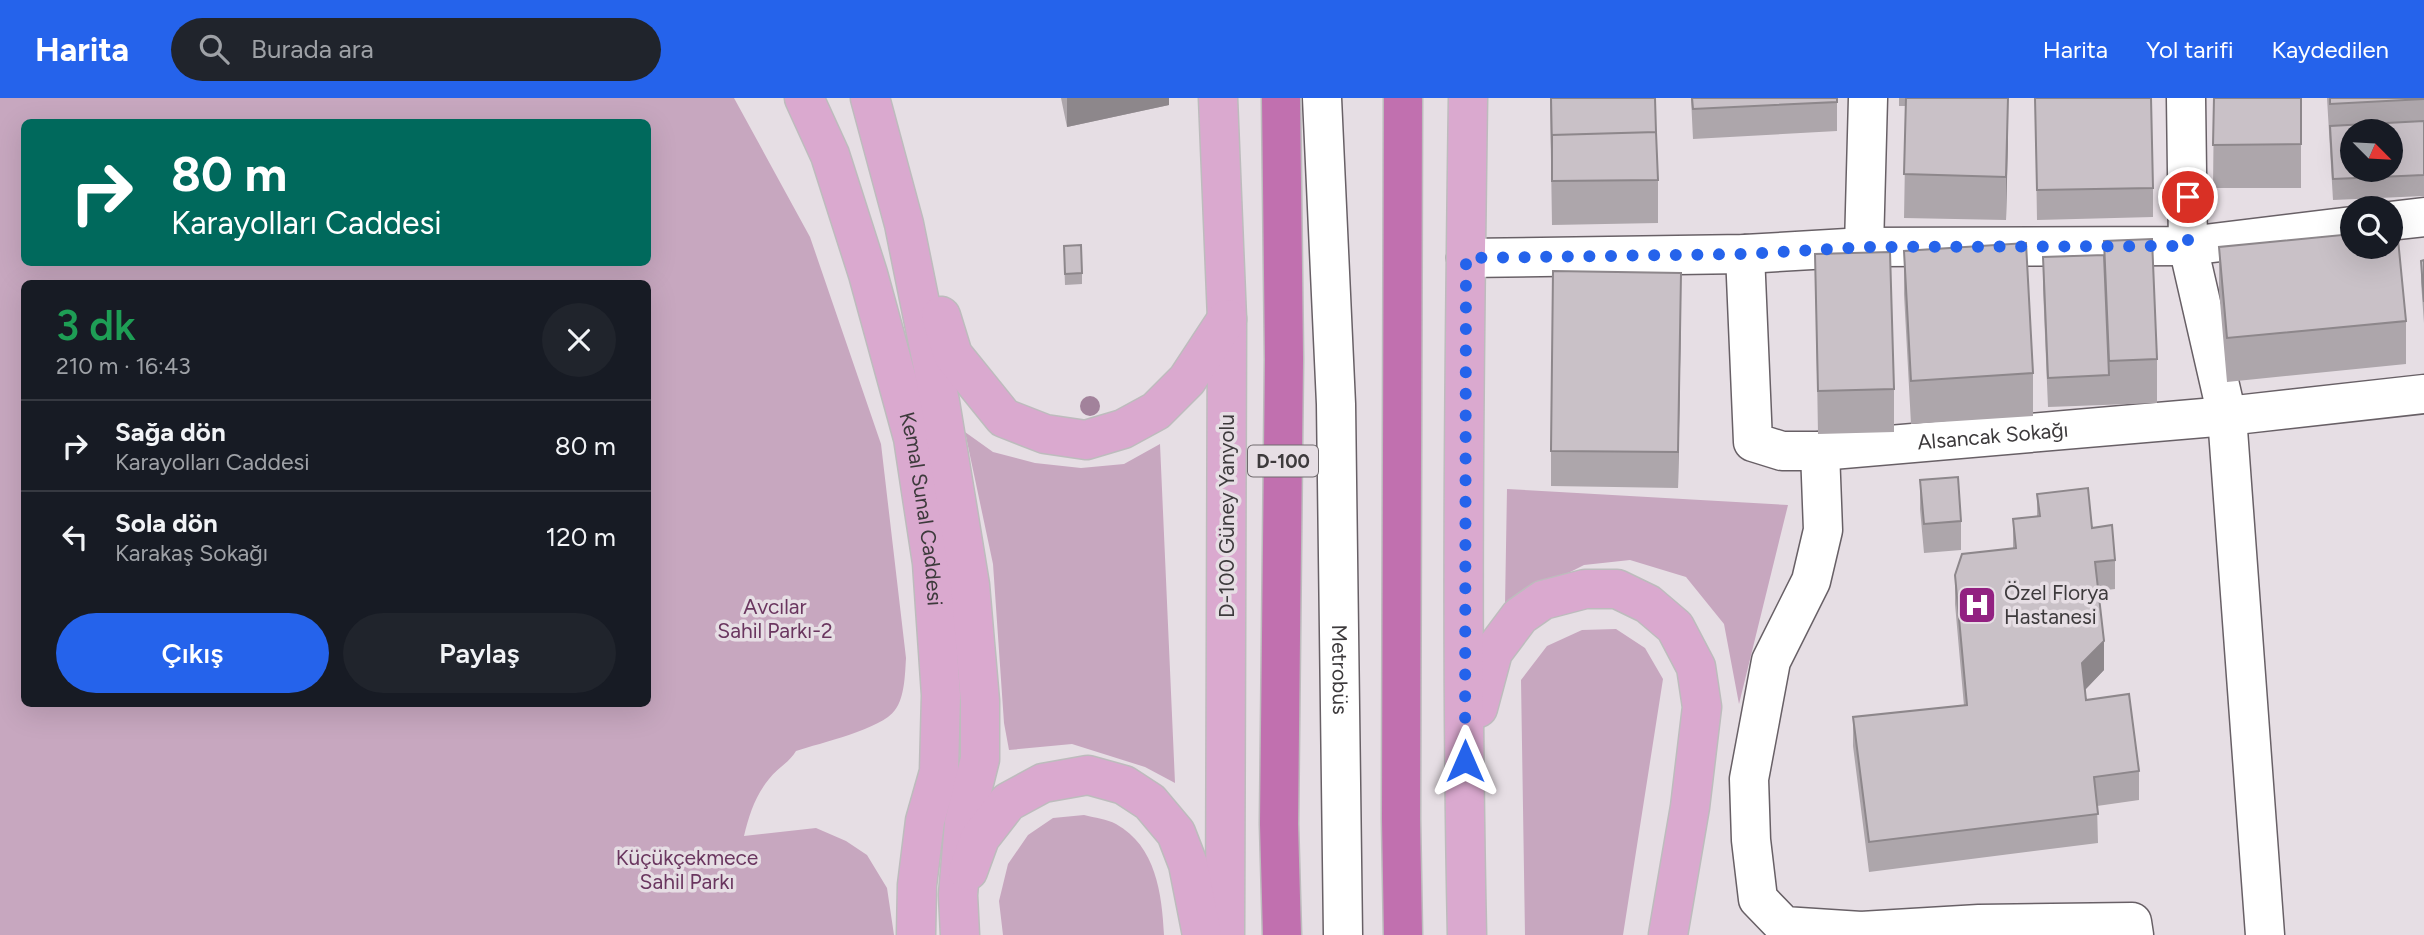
<!DOCTYPE html>
<html lang="tr">
<meta charset="utf-8">
<style>
body{margin:0;font-family:Figtree,sans-serif;background:#20242c;color:#f1f3f6;height:100vh;display:flex;flex-direction:column;font-size:26px;white-space:nowrap}
*{box-sizing:border-box;margin:0}
p{font-size:23px;color:#9ea1a6}
.icon{flex:none;width:38px;height:38px;fill:none;stroke:currentColor;stroke-width:2;stroke-linecap:round;stroke-linejoin:round}
.map{position:relative;flex:1;overflow:hidden}
.sheet{position:absolute;left:21px;top:182px;width:630px;height:427px;display:flex;flex-direction:column;background:#171b24;border-radius:10px;box-shadow:0 7px 28px #0002}
.sheet>*{flex:none}
.guide{position:absolute;left:21px;top:21px;width:630px;height:147px;border-radius:10px;box-shadow:0 7px 28px #0002;background:#00695c;color:#fff;overflow:hidden}
.needle{width:46px;rotate:114deg}
.fabs{position:absolute;left:2340px;top:21px;display:grid;gap:14px}
.fabs a{display:grid;place-items:center;width:63px;height:63px;border-radius:50%;background:#171b24;box-shadow:0 7px 28px #0002;font-size:35px}
.pin{position:absolute;display:grid;place-items:center;width:60px;height:60px;color:#fff;margin:-30px;border:4px solid #fff;border-radius:50%;box-shadow:0 2px 7px #0007}
.me{position:absolute;width:77px;margin:-38px;rotate:0deg;stroke-linejoin:round;filter:drop-shadow(0 0 5px #0008)}
.turn{display:flex;align-items:center;gap:24px;height:147px;padding:0 35px;font-size:32px}
.turn .icon{width:91px;height:91px;stroke-width:2.5}
.turn b{display:block;font-size:49px;line-height:60px}
.round{display:grid;place-items:center;flex:none;width:74px;height:74px;border-radius:37px;background:#20242c}
.headline{display:flex;align-items:center;justify-content:space-between;height:119px;padding:0 35px}
h1{font-size:42px;font-weight:600;line-height:52px;color:#1e9e55}
.button{display:flex;gap:14px;margin-top:auto;padding:14px 35px}
.button a{flex:1;height:80px;border-radius:42px;background:#2563eb;color:#fff;font-size:28px;font-weight:600;line-height:80px;text-align:center}
.button a+a{background:#20242c;color:#f1f3f6}
ul{padding:0;list-style:none}
li{display:flex;align-items:center;gap:21px;height:91px;padding:0 35px;border-top:2px solid #363941}
li div{flex:1}
li b{display:block;font-size:26px}
li em{font-style:normal}
header{display:flex;align-items:center;gap:42px;box-sizing:border-box;height:98px;padding:0 35px;background:#2563eb;color:#fff}
header strong{font-size:33px}
nav{display:flex;gap:38px;margin-inline-start:auto;font-size:24px}
.search{width:490px;height:63px;background:#20242c;display:flex;align-items:center;gap:18px;box-sizing:border-box;padding:0 24px;border-radius:38px;color:#9ea1a6;font-size:26px}
.map>svg:first-child{display:block}
</style>
<header>
<strong>Harita</strong>
<div class="search"><svg class="icon" aria-label="search" viewBox="0 0 24 24"><circle cx="10" cy="10" r="6"/><path d="M15 15l6 6"/></svg>Burada ara</div>
<nav><a>Harita</a><a>Yol tarifi</a><a>Kaydedilen</a></nav>
</header>
<div class="map">
<svg width="2424" height="837" viewBox="0 0 2424 837">
<rect width="100%" height="100%" fill="#e6dee4"/>
<!-- green -->
<path fill="#c7a7bf" fill-rule="evenodd" d="M 0,0 L 734,0 L 810,139 L 881,346 L 906,560 C 905,575 905,599 895,612 C 882,631 820,645 796,653 C 789,665 777,670 769,681 C 755,698 749,717 744,738 L 816,730 L 846,743 L 867,757 L 887,790 L 894,837 L 0,837 ZM 648,24 L 648,164 L 24,164 L 24,24 ZM 24,186 L 648,186 L 648,606 L 24,606 Z
M 965,334 L 993,354 L 1035,365 L 1081,370 L 1124,366 L 1160,346 L 1175,685 L 1145,669 L 1072,646 L 1009,652 L 1004,625 L 993,466 Z
M 1507,391 L 1788,407 L 1739,606 L 1724,526 L 1686,479 L 1630,462 L 1584,467 L 1505,507 Z
M 1616,531 L 1645,550 L 1663,581 L 1623,837 L 1525,837 L 1521,582 L 1547,548 L 1582,532 Z
M 1084,717 C 1095,720 1107,721 1116,726 C 1156,748 1162,796 1164,837 L 1003,837 L 999,803 L 1008,766 L 1028,737 L 1053,720 Z"/>
<g fill="none" stroke-linecap="round" stroke-linejoin="round">
<!-- minor casing -->
<g stroke="#686066" stroke-width="41">
<g id="minor">
<path id="s1" d="M 1322,0 L 1336,306 L 1343,837"/>
<path d="M 2186,0 L 2188,148 L 2227,318 L 2265,837"/>
<path d="M 2390,123 L 2424,119"/>
<path d="M 1864,149 L 1868,0"/>
<path id="s2" d="M 1745,156 L 1753,344 L 1782,353 L 1820,353 L 2227,318 L 2424,296"/>
<path d="M 1466,160 L 1745,156 L 1864,149 L 2188,148 L 2352,128"/>
<path d="M 1820,353 L 1823,432 L 1811,483 L 1771,563 L 1749,681 L 1751,742 L 1758,801 L 1784,828 L 1861,833 L 1979,826 L 2132,824 L 2134,837"/>
</g>
</g>
<!-- major casing -->
<g stroke="#bdbcbd" stroke-width="41">
<g id="major">
<path id="s3" d="M 804,0 L 830,57 L 868,176 L 913,340 L 932,465 L 941,597 L 939,674 L 925,723 L 917,787 L 916,837"/>
<path d="M 870,0 L 904,126 L 940,304 L 970,487 L 980,603 L 980,661 L 964,725 L 958,797 L 960,837"/>
<path d="M 1218,0 L 1227,221 L 1225,837"/>
<path d="M 941,218 L 953,257 L 1004,320 L 1045,336 L 1086,342 L 1123,331 L 1156,313 L 1187,282 L 1227,221"/>
<path d="M 1478,610 L 1493,554 L 1520,518 L 1543,502 L 1585,491 L 1617,491 L 1648,506 L 1675,529 L 1696,569 L 1702,609 L 1690,709 L 1668,837"/>
<path d="M 968,773 L 980,740 L 1008,704 L 1043,685 L 1088,677 L 1124,687 L 1150,704 L 1176,735 L 1188,766 L 1202,837"/>
<path d="M 1467,837 C 1461,558 1464,279 1468,0"/>
</g>
</g>
<!-- highway casing -->
<g stroke="#bdbcbd" stroke-width="41">
<path id="highway" d="M 1281,0 L 1284,261 L 1279,726 L 1282,837
M 1403,0 L 1401,721 L 1403,837"/>
</g>
<!-- minor -->
<use href="#minor" stroke="#fff" stroke-width="38"/>
<!-- major -->
<use href="#major" stroke="#daa9cf" stroke-width="38"/>
<!-- highway -->
<use href="#highway" stroke="#c170af" stroke-width="38"/>
</g>
<!-- trees -->
<circle fill="#a2829b" cx="1090" cy="308" r="10"/>
<!-- wall -->
<path fill="#ada6ab" d="M 1061,0 L 1169,0 L 1169,7 L 1067,29 Z
M 1550,0 L 1655,0 L 1658,82 L 1658,125 L 1552,127 Z
M 1691,0 L 1837,0 L 1837,33 L 1693,41 Z
M 1899,0 L 2008,0 L 2006,122 L 1904,120 L 1906,8 L 1899,8 Z
M 2035,0 L 2153,90 L 2153,119 L 2037,122 Z
M 2214,0 L 2301,0 L 2301,90 L 2213,90 Z
M 2327,0 L 2424,0 L 2424,98 L 2333,102 Z
M 2104,143 L 2157,261 L 2157,305 L 2048,309 L 2043,189 L 2043,159 L 2104,157 Z
M 2219,149 L 2406,223 L 2406,266 L 2227,284 L 2219,192 Z
M 1904,153 L 2033,275 L 2033,318 L 1911,326 L 1904,196 Z
M 1815,156 L 1894,291 L 1894,334 L 1818,336 Z
M 1064,159 L 1082,175 L 1082,186 L 1065,187 Z
M 2424,162 L 2424,225 L 2421,184 L 2421,163 Z
M 1681,211 L 1678,390 L 1551,388 L 1551,353 Z
M 1920,382 L 1961,423 L 1961,452 L 1924,455 L 1920,411 Z
M 2037,396 L 2092,430 L 2115,462 L 2115,491 L 2098,493 L 2104,572 L 2085,592 L 2086,602 L 2139,673 L 2139,702 L 2097,708 L 2098,745 L 1869,774 L 1853,648 L 1853,619 L 1964,608 L 1955,506 L 1955,477 L 2013,450 L 2013,421 L 2037,418 Z"/>
<!-- shaded-wall -->
<path fill="#8d878b" d="M 1067,0 L 1169,0 L 1169,7 L 1067,29 Z
M 2008,0 L 2008,43 L 2006,122 L 2006,79 Z
M 1681,175 L 1681,211 L 1678,390 L 1678,354 Z
M 2104,543 L 2104,572 L 2082,595 L 2082,565 Z"/>
<!-- building -->
<path fill="#c9c1c7" stroke="#8d878b" stroke-width="2" fill-rule="evenodd" d="M 1551,0 L 1655,0 L 1656,34 L 1552,37 L 1552,51 Z
M 1692,0 L 1837,0 L 1837,4 L 1693,11 Z
M 1906,0 L 2008,0 L 2006,79 L 1904,76 Z
M 2035,0 L 2151,0 L 2153,90 L 2037,92 Z
M 2214,0 L 2301,0 L 2301,46 L 2213,47 Z
M 2330,0 L 2424,0 L 2424,1 L 2330,6 Z
M 2424,23 L 2424,77 L 2333,81 L 2330,28 ZM 2352,33 L 2390,33 L 2390,72 L 2352,72 Z
M 1656,34 L 1658,82 L 1552,83 L 1552,37 Z
M 2397,131 L 2406,223 L 2227,240 L 2219,149 L 2352,136 L 2352,149 L 2390,149 L 2390,132 Z
M 2152,141 L 2157,261 L 2109,263 L 2104,143 Z
M 2026,145 L 2033,275 L 1911,283 L 1904,153 Z
M 1081,147 L 1082,175 L 1065,176 L 1064,148 Z
M 1890,154 L 1894,291 L 1818,293 L 1815,156 Z
M 2104,157 L 2109,277 L 2048,280 L 2043,159 Z
M 2424,162 L 2424,204 L 2421,163 Z
M 1553,173 L 1681,175 L 1678,354 L 1551,353 Z
M 1958,379 L 1961,423 L 1924,426 L 1920,382 Z
M 2088,390 L 2092,430 L 2112,427 L 2115,462 L 2095,464 L 2104,543 L 2082,565 L 2086,602 L 2129,596 L 2139,673 L 2094,679 L 2098,716 L 1869,744 L 1853,619 L 1967,607 L 1955,477 L 1962,456 L 2016,450 L 2013,421 L 2040,418 L 2037,396 Z"/>
<g fill="none" stroke-linecap="round" stroke-linejoin="round">
<!-- route -->
<path stroke="#2563eb" stroke-width="12" stroke-dasharray="0 21.6" d="M 1465,663 L 1466,160 L 1745,156 L 1864,149 L 2188,148 L 2188,99"/>
</g>
<!-- icons -->
<defs>
<g id="hospital-square" transform="scale(2.0125)"><rect x="-9" y="-9" width="18" height="18" rx="4" fill="#922181" stroke="#e6dee4"/><path d="M-5-5h3v3.5h4V-5h3V5h-3V1.5h-4V5h-3Z" fill="#fff"/></g>
</defs>
<g fill-rule="evenodd">
<use href="#hospital-square" x="1977" y="507"/>
</g>
<g text-anchor="middle" stroke-width="7" stroke-linejoin="round" paint-order="stroke">
<!-- shield labels -->
<rect fill="#e6dee4" stroke="#706b6e" stroke-width="2" x="1248" y="347.5" width="70" height="31" rx="5"/>
<g font-size="19" font-weight="bold" fill="#3d3a3c">
<text x="1283" y="370">D-100</text>
</g>
<!-- street labels -->
<g font-size="21" fill="#3d3a3c" stroke="#e6dee4">
<text dy="7" stroke="none"><textPath href="#s2" startOffset="430">Alsancak Sokağı</textPath></text>
<text dy="7" stroke="none"><textPath href="#s3" startOffset="429">Kemal Sunal Caddesi</textPath></text>
<text transform="translate(1227 418) rotate(-90)" y="7">D-100 Güney Yanyolu</text>
<text dy="7" stroke="none"><textPath href="#s1" startOffset="572">Metrobüs</textPath></text>
</g>
<!-- poi labels -->
<g font-size="21" fill="#3d3a3c" stroke="#e6dee4" text-anchor="start">
<text x="2004" y="502">Özel Florya<tspan x="2004" dy="24">Hastanesi</tspan></text>
</g>
<!-- park labels -->
<g font-size="21" fill="#6a365f" stroke="#e6dee4">
<text x="775" y="516">Avcılar<tspan x="775" dy="24">Sahil Parkı-2</tspan></text>
<text x="687" y="767">Küçükçekmece<tspan x="687" dy="24">Sahil Parkı</tspan></text>
</g>
</g>
</svg>
<div class="fabs">
<a><svg class="needle" viewBox="-14 -14 28 28"><path d="M0-13l5 13h-10z" fill="#e53935"/><path d="M0 13l5-13h-10z" fill="#9ea1a6"/></svg></a>
<a><svg class="icon" aria-label="search" viewBox="0 0 24 24"><circle cx="10" cy="10" r="6"/><path d="M15 15l6 6"/></svg></a>
</div>
<div class="pin" style="left:2188px;top:99px;background:#d93025"><svg class="icon" aria-label="arrive" viewBox="0 0 24 24"><path d="M6 21V4h12l-3 4 3 4H6"/></svg></div>
<svg class="me" style="left:1465px;top:663px" viewBox="-20 -20 40 40"><path d="M0-17L14 15 0 8-14 15z" fill="#2563eb" stroke="#fff" stroke-width="4"/></svg>
<div class="guide">
<div class="turn"><svg class="icon" aria-label="right" viewBox="0 0 24 24"><path d="M7 20v-9h11M14 6l5 5-5 5"/></svg><div><b>80 m</b>Karayolları Caddesi</div></div>
</div>
<section class="sheet">
<div class="headline"><div><h1>3 dk</h1><p>210 m · 16:43</p></div><a class="round"><svg class="icon" aria-label="close" viewBox="0 0 24 24"><path d="M6 6l12 12M18 6L6 18"/></svg></a></div>
<ul>
<li><svg class="icon" aria-label="right" viewBox="0 0 24 24"><path d="M7 20v-9h11M14 6l5 5-5 5"/></svg><div><b>Sağa dön</b><p>Karayolları Caddesi</p></div><em>80 m</em></li>
<li><svg class="icon" aria-label="left" viewBox="0 0 24 24"><path d="M17 20v-9H6M10 6l-5 5 5 5"/></svg><div><b>Sola dön</b><p>Karakaş Sokağı</p></div><em>120 m</em></li>
</ul>
<div class="button"><a>Çıkış</a><a>Paylaş</a></div>
</section>
</div>
